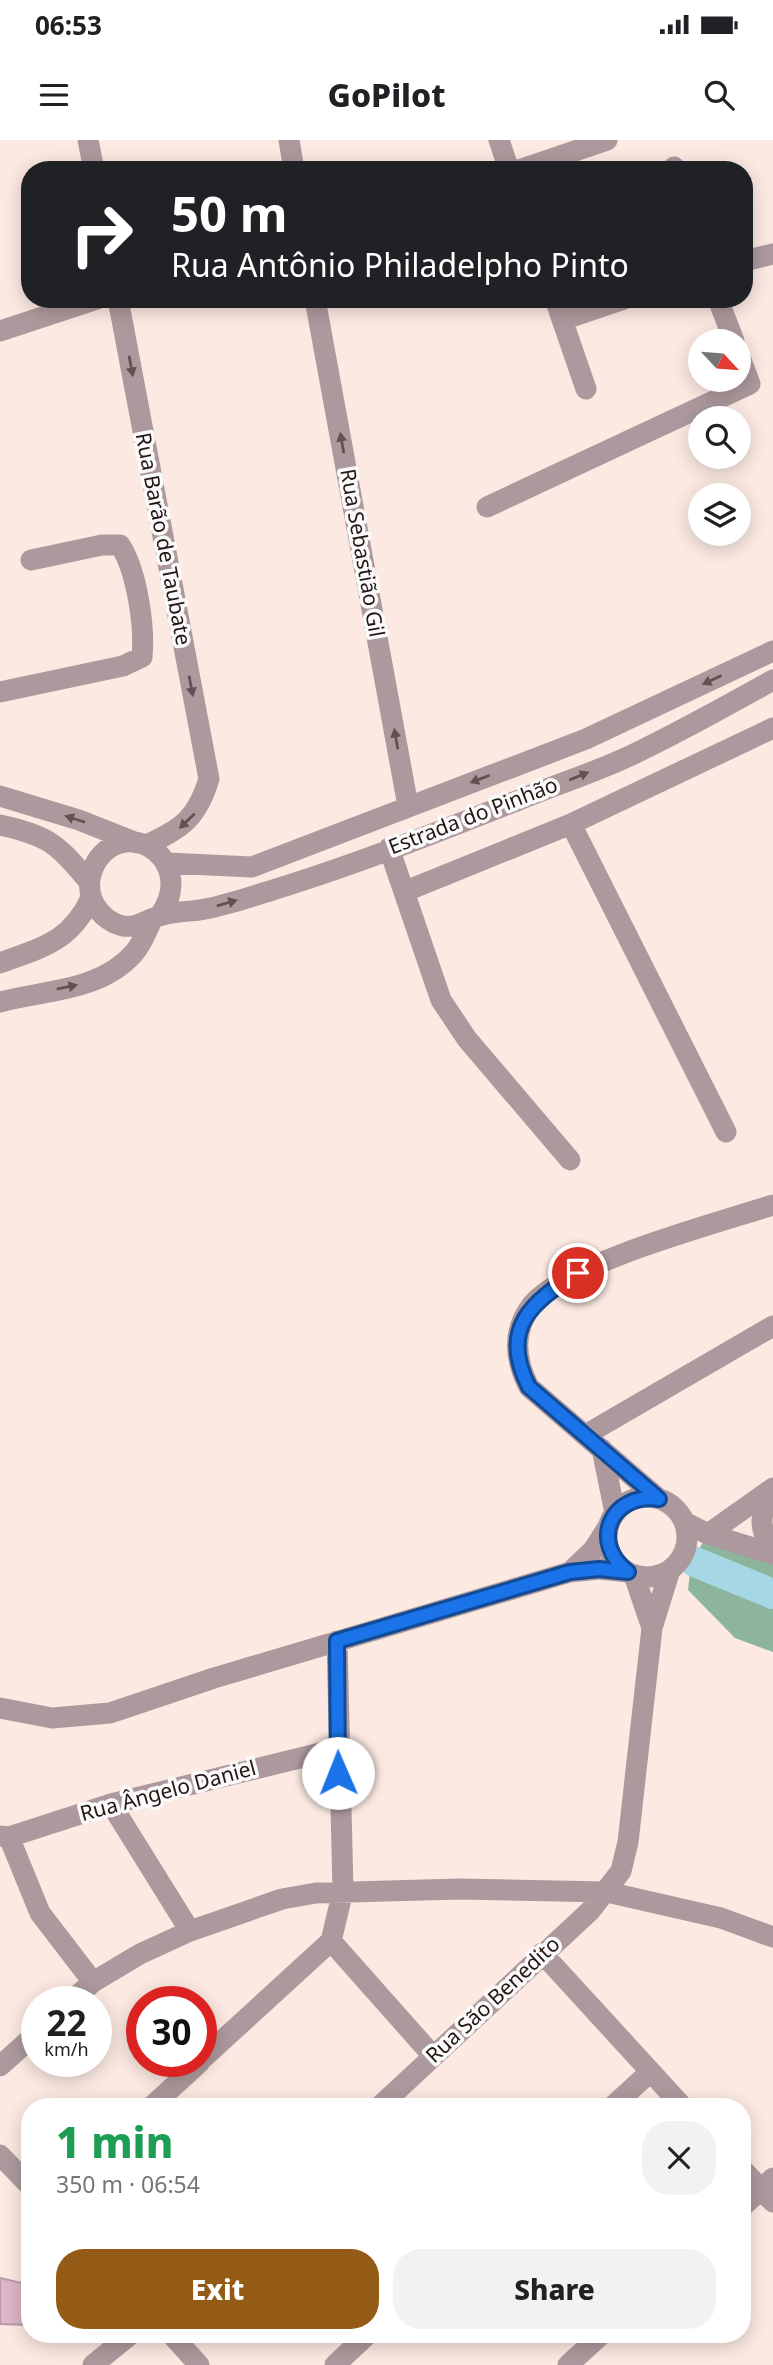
<!DOCTYPE html>
<meta charset="utf-8">
<style>
body{margin:0;font-family:"Noto Sans",sans-serif;background:#f2f2f2;color:#202124;height:100vh;display:flex;flex-direction:column;font-size:26px;white-space:nowrap}
*{box-sizing:border-box;margin:0}
p{font-size:23px;color:#757577}
.icon{flex:none;width:38px;height:38px;fill:none;stroke:currentColor;stroke-width:2;stroke-linecap:round;stroke-linejoin:round}
.map{position:relative;flex:1;overflow:hidden}
.details{position:absolute;left:21px;top:1958px;width:730px;height:245px;display:flex;flex-direction:column;background:#fff;border-radius:28px;box-shadow:0 4px 18px #0003}
.details>*{flex:none}
.hud{position:absolute;left:21px;top:21px;width:732px;height:147px;border-radius:28px;box-shadow:0 4px 18px #0003;background:#202124;color:#fff;overflow:hidden}
.needle{width:46px;rotate:116deg}
.buttons{position:absolute;left:688px;top:189px;display:grid;gap:14px}
.buttons a{display:grid;place-items:center;width:63px;height:63px;border-radius:50%;background:#fff;box-shadow:0 4px 18px #0003;font-size:35px}
.speed{position:absolute;left:21px;top:1846px;display:flex;gap:14px;font-size:35px;font-weight:700;text-align:center}
.speed>*{display:grid;place-content:center;width:91px;height:91px;border-radius:50%;background:#fff;box-shadow:0 4px 18px #0003;line-height:1}
.speed small{font-size:18px;font-weight:400}
.speed .limit{border:10px solid #d22;background:#fff;color:#111}
.pin{position:absolute;display:grid;place-items:center;width:60px;height:60px;color:#fff;margin:-30px;border:4px solid #fff;border-radius:50%;box-shadow:0 2px 7px #0007}
.me{position:absolute;width:77px;margin:-38px;rotate:359deg;stroke-linejoin:round;filter:drop-shadow(0 0 5px #0008)}
.turn{display:flex;align-items:center;gap:24px;height:147px;padding:0 35px;font-size:32px}
.turn .icon{width:91px;height:91px;stroke-width:2.5}
.turn b{display:block;font-size:49px;line-height:60px}
.round{display:grid;place-items:center;flex:none;width:74px;height:74px;border-radius:28px;background:#f2f2f2}
.summary{display:flex;align-items:center;justify-content:space-between;height:119px;padding:0 35px}
h1{font-size:42px;font-weight:800;line-height:52px;color:#1e9e55}
.action{display:flex;gap:14px;margin-top:auto;padding:14px 35px}
.action a{flex:1;height:80px;border-radius:28px;background:#935b15;color:#fff;font-size:28px;font-weight:800;line-height:80px;text-align:center}
.action a+a{background:#f2f2f2;color:#202124}
.status{display:flex;justify-content:space-between;align-items:center;height:49px;padding:0 35px;background:#fff;direction:ltr}
.status svg{height:19px;fill:currentColor}
header{display:flex;justify-content:space-between;align-items:center;height:91px;padding:0 35px;background:#fff;font-size:32px;font-weight:800}
.map>svg:first-child{display:block}
</style>
<div class="status"><b>06:53</b><svg viewBox="0 0 49 12"><path d="M0 12V9h3v3zM5 12V6h3v6zM10 12V3h3v9zM15 12V0h3v12zM26 1h20v11H26zM47 4h2v5h-2z"/></svg></div>
<header><svg class="icon" aria-label="menu" viewBox="0 0 24 24"><path d="M4 6h16M4 12h16M4 18h16"/></svg>GoPilot<svg class="icon" aria-label="search" viewBox="0 0 24 24"><circle cx="10" cy="10" r="6"/><path d="M15 15l6 6"/></svg></header>
<div class="map">
<svg width="773" height="2225" viewBox="0 0 773 2225">
<rect width="100%" height="100%" fill="#fce9e2"/>
<!-- forest -->
<path fill="#8db59d" d="M 705,1399 L 773,1423 L 773,1512 L 735,1498 L 688,1450 L 691,1423 Z"/>
<g fill="none" stroke-linecap="round" stroke-linejoin="round">
<!-- river -->
<path stroke="#a6d7e4" stroke-width="30" d="M 695,1422 L 773,1454"/>
</g>
<!-- building -->
<path fill="#dfb5c9" stroke="#b79ba8" stroke-width="2" d="M 0,2138 L 30,2145 L 30,2185 L 0,2184 Z"/>
<g fill="none" stroke-linecap="round" stroke-linejoin="round">
<!-- minor -->
<path stroke="#ad999d" stroke-width="21" d="M 88,0 L 94,30
M 289,0 L 294,30
M 499,0 L 509,30
M 674,27 L 675,30
M 519,30 L 607,0
M 744,121 L 773,114
M 118,159 L 209,639 C 197,678 182,689 146,705
M 315,159 L 408,666
M 555,159 L 586,249
M 718,159 L 734,201
M 562,180 L 624,159
M 0,191 L 97,159
M 487,367 L 750,244 L 738,212
M 0,552 L 123,526 L 142,517 C 145,487 137,431 120,405 L 102,405 L 31,420
M 0,656 L 79,680 L 137,703
M 571,684 L 726,992
M 0,685 C 48,695 59,705 89,742
M 389,708 L 441,860 L 467,899 L 570,1020
M 167,723 L 252,727 L 586,599 L 773,511
M 406,751 L 571,684 L 773,588
M 160,775 C 197,723 131,675 98,719 C 90,731 87,746 92,759 C 97,772 109,783 123,786 C 140,788 148,778 163,775 C 176,771 191,772 205,769 C 228,765 253,756 276,749 C 360,723 443,690 524,658 C 563,642 605,629 642,610 C 687,588 730,564 773,540
M 0,823 C 43,807 70,802 91,758
M 0,862 C 46,850 101,851 134,813 C 142,804 147,791 152,780
M 587,1294 L 773,1186
M 602,1309 L 615,1373
M 772,1350 C 758,1378 759,1386 773,1414
M607 1397a40 40 0 1 1 80 0a40 40 0 1 1-80 0Z
M 659,1359 L 529,1247 C 515,1220 512,1192 531,1166 C 564,1123 718,1083 773,1065
M 684,1382 L 708,1394 L 773,1414
M 708,1394 L 773,1348
M 570,1432 L 594,1409 L 609,1385
M 634,1435 L 652,1488
M 0,1568 L 52,1578 L 110,1573 L 214,1538 L 570,1432 L 599,1429 L 628,1432
M 111,1664 L 190,1791
M 0,1696 L 9,1697 L 111,1664 L 337,1609
M 9,1697 L 40,1773 L 93,1842
M 331,1801 L 343,1751 L 337,1501
M 331,1801 L 433,1916
M 542,1813 L 683,1967
M 70,1862 L 93,1842 L 140,1814 L 190,1791 L 282,1759 L 316,1753 L 459,1749 L 607,1752 L 721,1778 L 773,1797
M 201,1920 L 331,1801
M 0,1926 L 37,1893
M 151,1967 L 200,1922
M 379,1967 L 590,1771 L 621,1731 L 628,1702 L 652,1488 L 670,1430
M 612,1967 L 650,1932
M 0,2015 L 30,2046
M 742,2029 L 773,2062
M 742,2067 L 773,2038
M 171,2194 L 199,2225
M 93,2225 L 131,2194
M 335,2225 L 368,2194
M 568,2225 L 602,2194"/>
</g>
<!-- one-way arrows -->
<defs><path id="oneway-solid" d="M-6-.8H1V-3.2L6.5 0L1 3.2V.8H-6Z" transform="scale(1.75)"/></defs>
<g fill="#615251">
<use href="#oneway-solid" transform="translate(131 226) rotate(79)"/>
<use href="#oneway-solid" transform="translate(342 303) rotate(-100)"/>
<use href="#oneway-solid" transform="translate(712 540) rotate(155)"/>
<use href="#oneway-solid" transform="translate(191 546) rotate(79)"/>
<use href="#oneway-solid" transform="translate(396 599) rotate(-100)"/>
<use href="#oneway-solid" transform="translate(579 636) rotate(-22)"/>
<use href="#oneway-solid" transform="translate(480 639) rotate(159)"/>
<use href="#oneway-solid" transform="translate(75 679) rotate(-162)"/>
<use href="#oneway-solid" transform="translate(187 681) rotate(136)"/>
<use href="#oneway-solid" transform="translate(227 763) rotate(-16)"/>
<use href="#oneway-solid" transform="translate(67 847) rotate(-11)"/>
</g>
<g fill="none" stroke-linecap="round" stroke-linejoin="round">
<!-- route casing -->
<g stroke="#114b97" stroke-width="18">
<path id="route" d="M 338,1633 L 337,1501 L 570,1432 L 599,1429 L 628,1432 C 589,1402 611,1352 659,1359 L 529,1247 C 499,1189 531,1162 578,1133"/>
</g>
<!-- route -->
<use href="#route" stroke="#1a73e8" stroke-width="12"/>
</g>
<g text-anchor="middle" stroke-width="7" stroke-linejoin="round" paint-order="stroke">
<!-- street labels -->
<g font-size="21" fill="#221713" stroke="#fafafa">
<text transform="translate(163 399) rotate(79)" y="7">Rua Barão de Taubate</text>
<text transform="translate(362 413) rotate(80)" y="7">Rua Sebastião Gil</text>
<text transform="translate(473 676) rotate(-21)" y="7">Estrada do Pinhão</text>
<text transform="translate(168 1651) rotate(-15)" y="7">Rua Ângelo Daniel</text>
<text transform="translate(493 1860) rotate(-43)" y="7">Rua São Benedito</text>
</g>
</g>
</svg>
<div class="buttons">
<a><svg class="needle" viewBox="-14 -14 28 28"><path d="M0-13l5 13h-10z" fill="#e53935"/><path d="M0 13l5-13h-10z" fill="#757577"/></svg></a>
<a><svg class="icon" aria-label="search" viewBox="0 0 24 24"><circle cx="10" cy="10" r="6"/><path d="M15 15l6 6"/></svg></a>
<a><svg class="icon" aria-label="layers" viewBox="0 0 24 24"><path d="M12 4l9 5-9 5-9-5zM3 14l9 5 9-5"/></svg></a>
</div>
<div class="speed"><div>22<small>km/h</small></div><div class="limit">30</div></div>
<div class="pin" style="left:578px;top:1133px;background:#d93025"><svg class="icon" aria-label="arrive" viewBox="0 0 24 24"><path d="M6 21V4h12l-3 4 3 4H6"/></svg></div>
<svg class="me" style="left:338px;top:1633px" viewBox="-20 -20 40 40"><circle r="19" fill="#fff"/><path d="M0-13L10 11 0 6-10 11z" fill="#1a73e8"/></svg>
<div class="hud">
<div class="turn"><svg class="icon" aria-label="right" viewBox="0 0 24 24"><path d="M7 20v-9h11M14 6l5 5-5 5"/></svg><div><b>50 m</b>Rua Antônio Philadelpho Pinto</div></div>
</div>
<section class="details">
<div class="summary"><div><h1>1 min</h1><p>350 m · 06:54</p></div><a class="round"><svg class="icon" aria-label="close" viewBox="0 0 24 24"><path d="M6 6l12 12M18 6L6 18"/></svg></a></div>
<div class="action"><a>Exit</a><a>Share</a></div>
</section>
</div>
